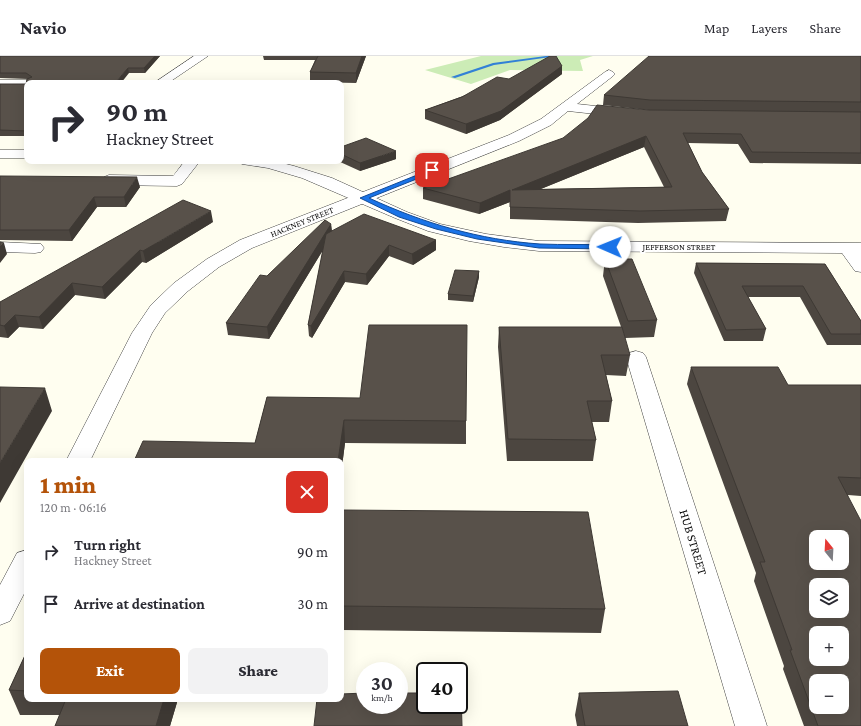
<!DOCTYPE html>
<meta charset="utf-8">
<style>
body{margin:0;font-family:"Crimson Pro",serif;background:#f2f2f3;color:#2b2b33;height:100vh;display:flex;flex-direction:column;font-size:15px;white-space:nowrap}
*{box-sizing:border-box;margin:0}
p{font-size:13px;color:#7c7c81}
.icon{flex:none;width:22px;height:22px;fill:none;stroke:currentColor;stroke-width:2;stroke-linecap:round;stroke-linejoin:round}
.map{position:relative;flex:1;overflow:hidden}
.panel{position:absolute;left:24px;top:402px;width:320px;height:244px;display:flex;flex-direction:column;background:#fff;border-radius:8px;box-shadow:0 4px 16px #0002}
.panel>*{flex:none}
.hud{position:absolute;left:24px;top:24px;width:320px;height:84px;border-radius:8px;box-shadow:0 4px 16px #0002;background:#fff;color:#2b2b33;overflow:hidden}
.needle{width:26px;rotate:342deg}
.tools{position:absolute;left:809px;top:474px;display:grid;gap:8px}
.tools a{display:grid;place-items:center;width:40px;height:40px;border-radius:8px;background:#fff;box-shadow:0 4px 16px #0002;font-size:20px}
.speed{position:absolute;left:356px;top:606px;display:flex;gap:8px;font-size:20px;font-weight:700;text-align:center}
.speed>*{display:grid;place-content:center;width:52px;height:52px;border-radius:50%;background:#fff;box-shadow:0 4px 16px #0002;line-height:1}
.speed small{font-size:10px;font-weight:400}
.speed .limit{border:2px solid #111;border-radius:6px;background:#fff;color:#111}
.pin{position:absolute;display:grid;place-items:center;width:34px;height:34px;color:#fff;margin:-17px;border-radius:8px;box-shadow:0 2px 6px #0006}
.me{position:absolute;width:44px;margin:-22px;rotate:271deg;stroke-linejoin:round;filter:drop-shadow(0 0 3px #0008)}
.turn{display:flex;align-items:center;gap:14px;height:84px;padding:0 16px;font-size:18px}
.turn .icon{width:52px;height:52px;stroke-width:2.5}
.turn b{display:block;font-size:28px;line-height:34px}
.round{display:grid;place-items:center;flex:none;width:42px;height:42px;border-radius:8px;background:#f2f2f3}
.overview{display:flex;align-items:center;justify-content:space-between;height:68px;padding:0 16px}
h1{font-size:24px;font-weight:800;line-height:30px;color:#b45309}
.primary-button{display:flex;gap:8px;margin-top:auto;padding:8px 16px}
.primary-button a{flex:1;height:46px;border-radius:8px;background:#b45309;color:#fff;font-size:16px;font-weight:800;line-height:46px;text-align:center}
.primary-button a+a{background:#f2f2f3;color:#2b2b33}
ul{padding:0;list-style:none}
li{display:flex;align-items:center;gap:12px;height:52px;padding:0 16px}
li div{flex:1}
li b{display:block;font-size:15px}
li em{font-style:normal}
header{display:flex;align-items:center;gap:24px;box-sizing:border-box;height:56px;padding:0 20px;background:#fff;border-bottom:1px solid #e1e1e2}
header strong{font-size:19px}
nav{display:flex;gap:22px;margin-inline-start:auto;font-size:14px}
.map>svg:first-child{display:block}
</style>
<header>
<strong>Navio</strong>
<nav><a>Map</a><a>Layers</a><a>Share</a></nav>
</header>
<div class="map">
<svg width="861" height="670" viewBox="0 0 861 670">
<rect width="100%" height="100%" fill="#fffef0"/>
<!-- green -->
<path fill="#ccecb6" d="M 481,0 L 593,0 L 580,4 L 583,15 L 510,14 L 471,28 L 425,14 Z"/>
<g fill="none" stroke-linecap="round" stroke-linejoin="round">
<!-- stream -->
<path fill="#3281d6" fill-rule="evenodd" d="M 546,0 L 558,0 L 494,9 L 455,22 L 451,21 L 493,7 Z"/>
<!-- minor casing -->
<g stroke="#414141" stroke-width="1">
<path id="minor" d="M 194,0 L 208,0 L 168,27 L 154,27 Z
M 609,14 L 613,16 L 615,18 L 613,20 L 577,48 L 623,53 L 628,54 L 630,57 L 628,60 L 623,61 L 568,55 L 551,69 L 519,85 L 252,192 L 219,211 L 188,235 L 165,257 L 152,277 L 90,405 L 66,405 L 132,277 L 151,249 L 174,227 L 207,203 L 240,184 L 509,79 L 541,63 L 605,16 Z
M 0,24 L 27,24 L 32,27 L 27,27 L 27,32 L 0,32 Z
M 185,105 L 200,105 L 182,128 L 177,130 L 109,129 L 104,127 L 101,124 L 104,121 L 109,119 L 173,120 Z
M 0,186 L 41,188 L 44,192 L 41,196 L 35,197 L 0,196 Z
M 636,295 L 643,297 L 646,301 L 767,670 L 735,670 L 626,301 L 629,297 Z
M 27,494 L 27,532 L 10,565 L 0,569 L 0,529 L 17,497 Z"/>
</g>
<!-- tertiary casing -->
<g stroke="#414141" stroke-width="1">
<path id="tertiary" d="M 0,94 L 27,94 L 27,102 L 0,102 Z
M 240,105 L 274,105 L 294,110 L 332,122 L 407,156 L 440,168 L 486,178 L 539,185 L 861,187 L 861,216 L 855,215 L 842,197 L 539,195 L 504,191 L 469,185 L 428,175 L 395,162 L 302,122 L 268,112 L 242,108 Z"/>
</g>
<!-- minor -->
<use href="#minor" fill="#fff" fill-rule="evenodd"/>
<!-- tertiary -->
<use href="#tertiary" fill="#fff" fill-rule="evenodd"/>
</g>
<!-- wall -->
<path fill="#4c4640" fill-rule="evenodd" d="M 0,0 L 160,0 L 145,17 L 129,17 L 27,27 L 27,80 L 0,80 L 0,28 L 26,28 L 28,23 L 0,22 Z
M 263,0 L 366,0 L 356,27 L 310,26 L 310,16 L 315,4 L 264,4 Z
M 861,0 L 861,56 L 648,54 L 603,49 L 604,39 Z
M 562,10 L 562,18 L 500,64 L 466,78 L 425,63 L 425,54 L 509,23 Z
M 649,54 L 861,56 L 861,108 L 750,107 L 738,88 L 688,87 L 702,116 L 729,153 L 726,165 L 638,167 L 510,163 L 510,146 L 479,158 L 423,143 L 423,132 ZM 644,91 L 664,131 L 541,133 Z
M 341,91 L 396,103 L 360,115 L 338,105 L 341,105 Z
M 0,120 L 140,131 L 126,151 L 97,151 L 72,185 L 0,184 Z
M 213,166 L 146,207 L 142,206 L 105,243 L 75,239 L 43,273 L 19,271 L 8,282 L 0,281 L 0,246 Z
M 331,168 L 332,175 L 436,184 L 436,194 L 413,209 L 389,200 L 367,229 L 345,226 L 312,282 L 309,280 L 308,269 L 323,194 L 269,283 L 228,279 L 226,267 L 267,220 Z
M 605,203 L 657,264 L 654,281 L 625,282 L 603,220 Z
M 696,207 L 825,208 L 861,265 L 861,289 L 827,289 L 800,241 L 748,241 L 766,273 L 763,285 L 724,285 L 694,217 Z
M 479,215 L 479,221 L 473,246 L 448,244 L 448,238 Z
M 499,271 L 630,299 L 626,320 L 606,319 L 612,345 L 609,366 L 592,366 L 596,384 L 593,405 L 507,405 L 498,291 Z
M 691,311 L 788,329 L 861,329 L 861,440 L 848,439 L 861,670 L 804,670 L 783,613 L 784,610 L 754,525 L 756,517 L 687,328 Z
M 267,341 L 466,365 L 466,388 L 345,387 L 341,418 L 341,405 L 255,387 Z
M 341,454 L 605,553 L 601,577 L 341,574 Z
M 27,595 L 27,643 L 178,643 L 170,670 L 55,670 L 60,659 L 20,659 L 9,634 Z
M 579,637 L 688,670 L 577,670 L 575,659 Z"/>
<!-- shaded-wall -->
<path fill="#3e3934" d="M 155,0 L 160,0 L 145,17 L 144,12 Z
M 362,0 L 366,0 L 356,27 L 356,17 Z
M 562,10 L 562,18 L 500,64 L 466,78 L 466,68 Z
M 128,12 L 129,17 L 121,27 L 115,27 Z
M 646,80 L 644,91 L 511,145 L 512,134 Z
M 396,95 L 396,103 L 360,115 L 360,107 Z
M 137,121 L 140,131 L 126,151 L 124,141 Z
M 510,134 L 510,146 L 479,158 L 480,147 Z
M 94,141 L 97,151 L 72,185 L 69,174 Z
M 211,155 L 213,166 L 146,207 L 143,195 Z
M 331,168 L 332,179 L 269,283 L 267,271 Z
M 436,184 L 436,194 L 413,209 L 412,198 Z
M 4,187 L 7,198 L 0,207 L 0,191 Z
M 389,189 L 389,200 L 367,229 L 366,218 Z
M 140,194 L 142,206 L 105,243 L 102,231 Z
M 344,215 L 345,226 L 312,282 L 311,270 Z
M 479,215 L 479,221 L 473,246 L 473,240 Z
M 72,227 L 75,239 L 43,273 L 39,261 Z
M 15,259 L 19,271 L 8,282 L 4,270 Z
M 45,332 L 52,355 L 0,447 L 0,407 Z
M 344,364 L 345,387 L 341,418 L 341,405 L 338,405 Z
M 164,643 L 178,643 L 170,670 L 156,670 Z"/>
<!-- building -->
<path fill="#58514a" stroke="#3e3934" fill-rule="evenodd" d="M 0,0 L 155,0 L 144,12 L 128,12 L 115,27 L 27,27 L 27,75 L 0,74 L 0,28 L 26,28 L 27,23 L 32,21 L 26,17 L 0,17 Z
M 318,0 L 362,0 L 356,17 L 310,16 Z
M 550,0 L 556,0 L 562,10 L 501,55 L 466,68 L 425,54 L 462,41 L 497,21 L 509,23 Z
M 649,0 L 861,0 L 861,46 L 650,44 L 604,39 Z
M 597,49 L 649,54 L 861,56 L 861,97 L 752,96 L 741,78 L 683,77 L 702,116 L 729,153 L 640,155 L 510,151 L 510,134 L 480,147 L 423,132 L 563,82 L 588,62 ZM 646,80 L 672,131 L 512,134 Z
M 366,82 L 396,95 L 360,107 L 341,98 L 341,91 Z
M 0,120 L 137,121 L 124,141 L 94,141 L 69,174 L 0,174 Z
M 183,144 L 211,155 L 143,195 L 140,194 L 102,231 L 72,227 L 39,261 L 15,259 L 4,270 L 0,269 L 0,246 Z
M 364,158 L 436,184 L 412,198 L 389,189 L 366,218 L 344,215 L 311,270 L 308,269 L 326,178 Z
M 325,164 L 331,168 L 267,271 L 226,267 L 260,219 L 267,220 Z
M 0,186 L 4,187 L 0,191 Z
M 605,203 L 632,203 L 657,264 L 628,265 Z
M 696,207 L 825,208 L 861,265 L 861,278 L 831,278 L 803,230 L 742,230 L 766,273 L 726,274 Z
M 455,214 L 479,215 L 473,240 L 448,238 Z
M 369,269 L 467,269 L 466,365 L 344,364 L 338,405 L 134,405 L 143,385 L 255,387 L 267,341 L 360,342 Z
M 499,271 L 622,271 L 630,299 L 601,299 L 612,345 L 587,345 L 596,384 L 508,383 Z
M 691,311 L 778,311 L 788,329 L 861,329 L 861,422 L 838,421 L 861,465 L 861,670 L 818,670 L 790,594 L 792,594 L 760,506 L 765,506 ZM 816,481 L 842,481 L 842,507 L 816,507 ZM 816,529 L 842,529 L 842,555 L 816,555 ZM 816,577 L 842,577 L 842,603 L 816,603 ZM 816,625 L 842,625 L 842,651 L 816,651 Z
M 0,331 L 45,332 L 0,407 Z
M 341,454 L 588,456 L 605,553 L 341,550 Z
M 27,595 L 27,635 L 9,634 Z
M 678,635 L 688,670 L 585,670 L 579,637 Z
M 365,637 L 365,649 L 399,649 L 399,637 L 425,637 L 425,649 L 459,649 L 459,637 L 461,637 L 462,670 L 314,670 L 317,643 L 341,643 L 341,638 Z
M 66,643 L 164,643 L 156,670 L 55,670 Z"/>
<!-- route -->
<path fill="#1a73e8" stroke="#114b97" d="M 432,113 L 434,113 L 434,116 L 369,142 C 423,167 480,184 540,188 C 563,189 587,188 610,189 L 614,191 L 610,193 L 539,192 L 477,183 L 436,173 L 399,161 L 360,142 Z"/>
<g text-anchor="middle" stroke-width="4" stroke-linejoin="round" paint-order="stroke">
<!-- far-street labels -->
<g font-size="9" fill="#0e0e0e" stroke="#fff">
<text transform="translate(302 166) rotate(-22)" y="3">HACKNEY STREET</text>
<text x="679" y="194">JEFFERSON STREET</text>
</g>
<!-- near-street labels -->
<g font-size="13" fill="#0e0e0e" stroke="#fff">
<text transform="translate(694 486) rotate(73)" y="5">HUB STREET</text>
</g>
</g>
</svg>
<div class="tools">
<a><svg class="needle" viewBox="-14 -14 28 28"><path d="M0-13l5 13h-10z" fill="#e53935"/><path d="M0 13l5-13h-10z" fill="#7c7c81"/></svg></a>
<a><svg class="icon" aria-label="layers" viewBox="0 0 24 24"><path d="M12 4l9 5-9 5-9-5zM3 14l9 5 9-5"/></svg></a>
<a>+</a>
<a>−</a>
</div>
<div class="speed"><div>30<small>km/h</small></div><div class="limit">40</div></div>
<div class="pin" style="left:432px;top:114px;background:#d93025"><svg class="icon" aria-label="arrive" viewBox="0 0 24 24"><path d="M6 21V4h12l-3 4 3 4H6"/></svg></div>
<svg class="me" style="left:610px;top:191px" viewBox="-20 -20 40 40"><circle r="19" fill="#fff"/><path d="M0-13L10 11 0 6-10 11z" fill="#1a73e8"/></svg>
<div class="hud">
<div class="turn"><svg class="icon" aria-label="right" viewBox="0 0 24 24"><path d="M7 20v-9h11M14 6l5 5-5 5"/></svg><div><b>90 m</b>Hackney Street</div></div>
</div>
<section class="panel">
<div class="overview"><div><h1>1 min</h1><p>120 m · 06:16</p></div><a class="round" style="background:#d93025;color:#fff"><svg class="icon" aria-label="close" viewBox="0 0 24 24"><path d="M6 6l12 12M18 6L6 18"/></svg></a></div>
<ul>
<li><svg class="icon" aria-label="right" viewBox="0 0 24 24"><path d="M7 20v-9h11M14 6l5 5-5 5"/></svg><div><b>Turn right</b><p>Hackney Street</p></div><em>90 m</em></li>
<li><svg class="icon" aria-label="arrive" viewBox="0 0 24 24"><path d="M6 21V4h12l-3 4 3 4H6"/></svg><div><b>Arrive at destination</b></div><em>30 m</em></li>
</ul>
<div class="primary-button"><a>Exit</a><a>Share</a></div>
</section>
</div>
